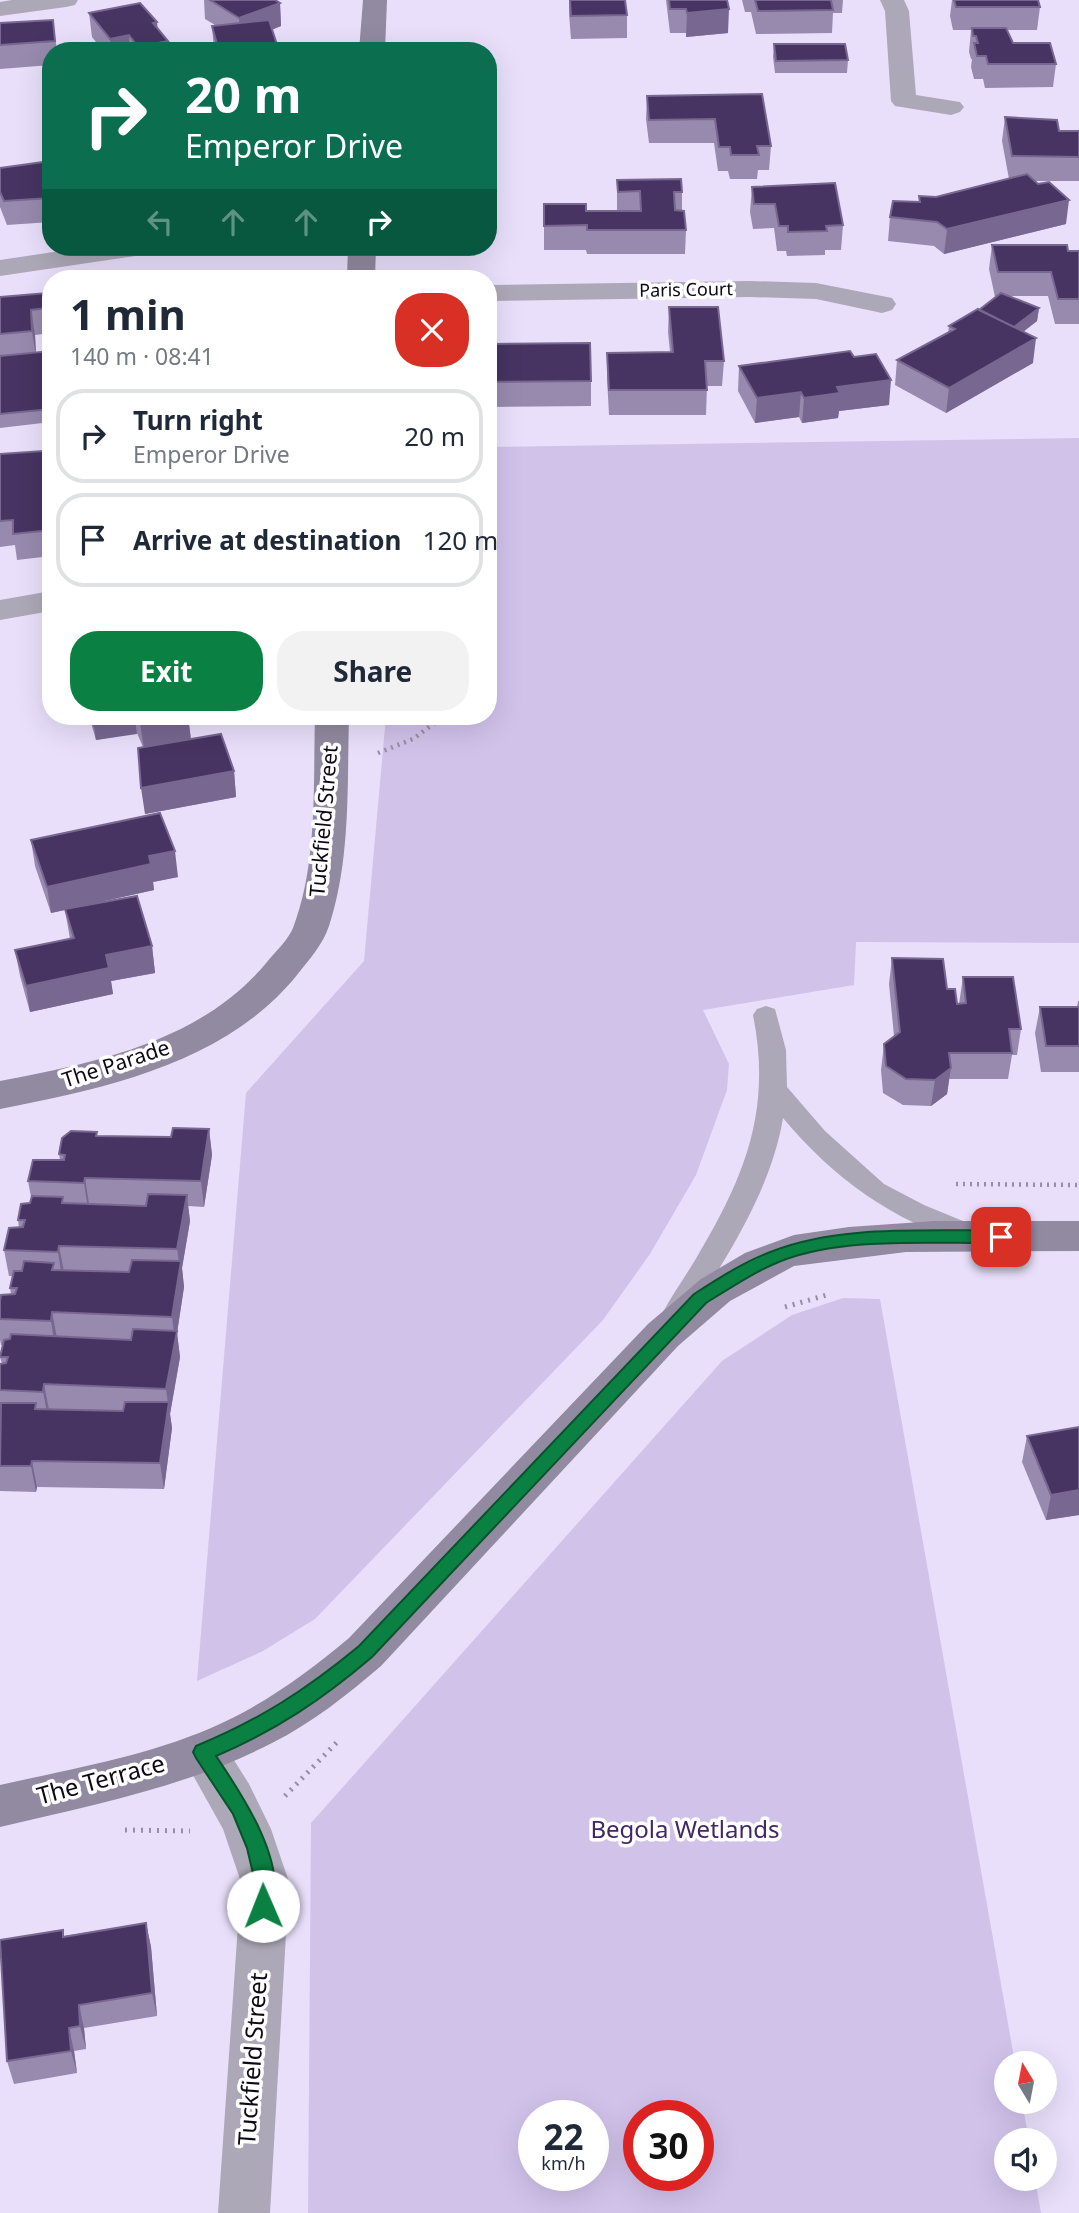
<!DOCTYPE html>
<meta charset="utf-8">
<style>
body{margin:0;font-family:"Noto Sans",sans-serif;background:#f2f2f3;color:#1f2937;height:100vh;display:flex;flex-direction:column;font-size:26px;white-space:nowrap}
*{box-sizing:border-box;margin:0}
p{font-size:23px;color:#747a83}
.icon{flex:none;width:38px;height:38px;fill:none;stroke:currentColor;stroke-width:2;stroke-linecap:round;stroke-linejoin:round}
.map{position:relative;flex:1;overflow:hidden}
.sheet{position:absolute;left:42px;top:270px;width:455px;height:455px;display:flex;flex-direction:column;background:#fff;border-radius:28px;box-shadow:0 7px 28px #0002}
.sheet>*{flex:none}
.guide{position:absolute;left:42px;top:42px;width:455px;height:214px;border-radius:28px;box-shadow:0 7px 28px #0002;background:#0b6e4f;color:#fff;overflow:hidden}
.needle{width:46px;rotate:350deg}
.buttons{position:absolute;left:994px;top:2051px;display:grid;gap:14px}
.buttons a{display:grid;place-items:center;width:63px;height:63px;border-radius:50%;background:#fff;box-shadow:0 7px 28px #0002;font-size:35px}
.speed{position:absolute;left:518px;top:2100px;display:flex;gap:14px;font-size:35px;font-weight:700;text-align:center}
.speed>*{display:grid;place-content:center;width:91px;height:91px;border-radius:50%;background:#fff;box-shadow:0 7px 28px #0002;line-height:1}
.speed small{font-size:18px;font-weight:400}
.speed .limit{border:10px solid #d22;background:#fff;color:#111}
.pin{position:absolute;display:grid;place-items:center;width:60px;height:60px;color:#fff;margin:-30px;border-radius:14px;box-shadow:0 4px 10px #0006}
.me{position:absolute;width:77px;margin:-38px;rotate:359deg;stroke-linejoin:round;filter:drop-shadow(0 0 5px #0008)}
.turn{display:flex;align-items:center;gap:24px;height:147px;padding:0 28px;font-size:32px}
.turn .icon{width:91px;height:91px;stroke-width:2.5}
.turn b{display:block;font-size:49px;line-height:60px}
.lanes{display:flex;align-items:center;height:66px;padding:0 28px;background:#0003;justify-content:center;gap:35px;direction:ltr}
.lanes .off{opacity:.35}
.round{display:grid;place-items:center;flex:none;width:74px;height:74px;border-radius:28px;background:#f2f2f3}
.head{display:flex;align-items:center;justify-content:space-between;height:119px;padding:0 28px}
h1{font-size:42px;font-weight:700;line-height:52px}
.button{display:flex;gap:14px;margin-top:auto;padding:14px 28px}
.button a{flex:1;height:80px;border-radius:28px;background:#0b8043;color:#fff;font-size:28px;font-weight:700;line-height:80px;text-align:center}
.button a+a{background:#f2f2f3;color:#1f2937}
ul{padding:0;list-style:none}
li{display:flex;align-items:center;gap:21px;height:94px;margin:0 14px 10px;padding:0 14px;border:4px solid #e0e1e3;border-radius:28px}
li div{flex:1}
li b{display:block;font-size:26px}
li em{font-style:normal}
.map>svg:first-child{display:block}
</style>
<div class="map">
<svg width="1079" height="2213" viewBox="0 0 1079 2213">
<rect width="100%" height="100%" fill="#e9dffb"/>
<!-- green -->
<path fill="#d1c2ea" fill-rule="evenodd" d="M 1079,438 L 1079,943 L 856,942 L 854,985 L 703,1010 L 729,1064 L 727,1090 L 696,1175 L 650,1254 L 603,1320 L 315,1619 L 263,1651 L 197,1681 L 246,1093 L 364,961 L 386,716 L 488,716 L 488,447 Z
M 843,1298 L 880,1299 L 1015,2063 L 1006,2063 L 1006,2102 L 1022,2102 L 1029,2140 L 1006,2140 L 1006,2179 L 1035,2179 L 1041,2213 L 308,2213 L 311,1823 L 722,1361 L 792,1315 ZM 534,2116 L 593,2116 L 593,2175 L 534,2175 ZM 639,2116 L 698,2116 L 698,2175 L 639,2175 Z"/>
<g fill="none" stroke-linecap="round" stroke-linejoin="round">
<!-- path-far1 -->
<path stroke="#968ea4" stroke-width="4.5" stroke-dasharray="2 5" stroke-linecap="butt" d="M 378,753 L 413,739 L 444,716
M 956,1184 L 1079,1185"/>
<!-- path -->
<path stroke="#968ea4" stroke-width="5" stroke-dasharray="2 6" stroke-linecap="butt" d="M 785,1307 L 830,1294
M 285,1796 L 340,1739
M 125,1830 L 190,1831"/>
<!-- lane -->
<path fill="#ada8b7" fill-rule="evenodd" d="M 766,1006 L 775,1009 L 786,1050 L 787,1087 L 825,1131 L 884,1184 L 924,1205 L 980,1228 L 984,1235 L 980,1242 L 970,1245 C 893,1221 834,1179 783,1118 C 771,1191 726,1258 687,1320 L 677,1323 L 667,1320 L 663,1312 C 675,1290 690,1270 702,1248 C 748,1170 771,1105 753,1015 L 757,1009 Z"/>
<!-- street -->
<path fill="#ada8b7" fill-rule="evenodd" d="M 12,0 L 78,0 L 75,5 L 66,7 L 0,16 L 0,2 Z
M 880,0 L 904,0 L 909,11 L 916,95 L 960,102 L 964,107 L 960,112 L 951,115 L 895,106 L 891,101 L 885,11 Z
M 87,247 L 156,247 L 152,253 L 142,255 L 0,276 L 0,260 Z
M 750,281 L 816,283 L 892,298 L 896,304 L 892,310 L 882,313 L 816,299 L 750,297 L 488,301 L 488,285 Z
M 51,591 L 51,611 L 0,620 L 0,600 Z
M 203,1732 L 220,1738 L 249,1784 L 271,1829 L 289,1882 L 270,2213 L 218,2213 L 241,1882 L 223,1829 L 180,1752 L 186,1738 Z"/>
<!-- secondary -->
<path fill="#928aa0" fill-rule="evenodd" d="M 363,0 L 387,0 L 385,51 L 359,51 Z
M 348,247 L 376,247 L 375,278 L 347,278 Z
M 315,716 L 349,716 C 347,785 351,859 329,926 C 323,944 309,960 297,975 C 226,1063 107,1088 0,1109 L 0,1081 C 96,1063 202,1041 267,962 C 276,951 288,940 293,928 C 318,863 313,785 315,716 Z
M 935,1221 L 1079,1221 L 1079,1251 L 906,1252 L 794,1266 L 730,1301 L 678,1346 L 381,1666 C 347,1695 312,1723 272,1743 C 187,1787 92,1805 0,1827 L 0,1785 C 70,1769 144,1757 211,1728 C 262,1706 306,1674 349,1638 L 648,1324 L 701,1279 L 745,1253 L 794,1235 L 849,1227 Z"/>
</g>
<!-- wall -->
<path fill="#988aae" d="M 204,0 L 276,0 L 280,3 L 281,26 L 272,30 L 279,51 L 214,51 L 212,26 L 215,25 L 205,19 Z
M 569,0 L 625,0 L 627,15 L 627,38 L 571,39 L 569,14 Z
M 666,0 L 727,0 L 728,33 L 686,37 L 686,33 L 670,33 Z
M 742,0 L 843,0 L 842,13 L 833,13 L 832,33 L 756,34 L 751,12 L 745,12 Z
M 952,0 L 1038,0 L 1040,7 L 1037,30 L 1006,30 L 1013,43 L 1056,64 L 1053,87 L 985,88 L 983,79 L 974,79 L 971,67 L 972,59 L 971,59 L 969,52 L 971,30 L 953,30 L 950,16 Z
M 89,13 L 169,51 L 103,51 L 92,37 Z
M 53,20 L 57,51 L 51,51 L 51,65 L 0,69 L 0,23 Z
M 774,44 L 848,60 L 847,73 L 775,73 L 773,57 Z
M 762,94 L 771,146 L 769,170 L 758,170 L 757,179 L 730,179 L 728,171 L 718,171 L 714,143 L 649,143 L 646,119 L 647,96 Z
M 1005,117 L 1059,131 L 1079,131 L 1079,181 L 1034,181 L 1066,224 L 944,254 L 934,246 L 888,241 L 890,217 L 919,201 L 919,196 L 936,197 L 1009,179 L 1002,141 Z
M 51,161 L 51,222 L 7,225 L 0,207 L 0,168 Z
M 617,180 L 682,192 L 682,211 L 686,230 L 685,254 L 587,254 L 586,250 L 544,250 L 544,204 L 586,211 L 617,211 Z
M 752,187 L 843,225 L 841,250 L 825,250 L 825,255 L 787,256 L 786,251 L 777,251 L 774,228 L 753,229 L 750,212 Z
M 992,245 L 1079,251 L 1079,324 L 1055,324 L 1048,296 L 1010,296 L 1039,308 L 1037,321 L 1023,332 L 1033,363 L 946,413 L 895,385 L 897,360 L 948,333 L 949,326 L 979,310 L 997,297 L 995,297 L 989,269 Z
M 47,293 L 50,318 L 51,333 L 35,335 L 36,352 L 51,351 L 51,381 L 49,381 L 50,390 L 51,390 L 51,422 L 0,428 L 0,297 Z
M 669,307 L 724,361 L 722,386 L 707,386 L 706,415 L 609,415 L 607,378 L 607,353 L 670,352 L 668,332 Z
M 488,340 L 492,344 L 591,381 L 591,406 L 488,407 Z
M 854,357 L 889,405 L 839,411 L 838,418 L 802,423 L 799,417 L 755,423 L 738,391 L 739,366 Z
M 0,454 L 47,476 L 48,497 L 51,496 L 51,556 L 17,560 L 15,545 L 0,547 Z
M 89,716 L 235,716 L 189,724 L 191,739 L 234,771 L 236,797 L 145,814 L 143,747 L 137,733 L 96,740 Z
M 31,840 L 178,877 L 153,882 L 154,890 L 76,907 L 152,946 L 155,973 L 111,981 L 113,994 L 30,1012 L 20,976 L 15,950 L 70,939 L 65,910 L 51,913 L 35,866 Z
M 892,958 L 947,989 L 957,1004 L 959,1004 L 963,977 L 1021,1029 L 1017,1055 L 1012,1055 L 1008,1079 L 949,1079 L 947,1094 L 931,1106 L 903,1105 L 883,1093 L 881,1070 L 884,1044 L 894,1036 L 889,984 Z
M 1078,1001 L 1079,1001 L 1079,1072 L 1041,1072 L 1035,1033 L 1040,1007 L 1077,1007 Z
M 209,1129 L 212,1155 L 204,1207 L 188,1206 L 190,1221 L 182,1268 L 184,1287 L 177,1333 L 180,1357 L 170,1414 L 172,1428 L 164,1489 L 37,1487 L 36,1492 L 0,1491 L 0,1364 L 2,1364 L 0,1357 L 3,1345 L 1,1345 L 0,1340 L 0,1301 L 11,1294 L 10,1288 L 12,1276 L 9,1276 L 4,1250 L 19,1227 L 18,1220 L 30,1203 L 31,1197 L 28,1181 L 60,1160 L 59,1154 L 98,1136 L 171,1137 Z
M 1079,1427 L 1079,1515 L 1046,1520 L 1022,1462 L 1027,1436 Z
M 146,1923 L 151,1947 L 157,2016 L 84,2028 L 86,2049 L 74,2051 L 77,2073 L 14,2084 L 7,2061 L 64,1936 Z"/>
<!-- shaded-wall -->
<path fill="#786790" d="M 272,0 L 276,0 L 277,4 L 280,3 L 281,26 L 240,41 L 239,18 Z
M 729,9 L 728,33 L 686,37 L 687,13 Z
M 157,22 L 159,43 L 168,41 L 169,51 L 139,51 L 138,47 L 153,23 Z
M 129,35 L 130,51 L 111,51 L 110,39 Z
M 51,180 L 51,203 L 45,181 Z
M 1069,200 L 1066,224 L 944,254 L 947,229 Z
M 1039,308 L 1037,321 L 1011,341 L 1013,328 Z
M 31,310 L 35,335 L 36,356 L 32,331 Z
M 1036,338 L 1033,363 L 946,413 L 949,388 Z
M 891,380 L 889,405 L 839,411 L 838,418 L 802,423 L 804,398 L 837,387 Z
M 801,392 L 799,417 L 755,423 L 757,398 Z
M 43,451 L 47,476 L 49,523 L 45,497 Z
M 185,716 L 235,716 L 189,724 L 191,741 L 144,749 L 140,723 Z
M 135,719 L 137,734 L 96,740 L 94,726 Z
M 234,771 L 236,797 L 145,814 L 141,788 Z
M 175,851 L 178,877 L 153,882 L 154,890 L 51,913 L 47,887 L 149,856 Z
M 152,946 L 155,973 L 111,981 L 113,994 L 30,1012 L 26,986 L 106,955 Z
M 951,1068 L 947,1094 L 931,1106 L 935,1080 Z
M 209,1129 L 212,1155 L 204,1207 L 201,1181 Z
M 85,1178 L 89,1204 L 88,1209 L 84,1183 Z
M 187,1195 L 190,1221 L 182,1268 L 184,1287 L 177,1333 L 180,1357 L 170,1414 L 172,1428 L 164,1489 L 160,1463 L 168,1404 L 166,1389 L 175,1340 L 172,1317 L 180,1269 L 177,1249 Z
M 59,1246 L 64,1272 L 62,1278 L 58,1252 Z
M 52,1312 L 57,1338 L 55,1347 L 51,1321 Z
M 44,1384 L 49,1410 L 48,1417 L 43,1392 Z
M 32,1461 L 37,1487 L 36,1492 L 31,1466 Z
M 1079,1490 L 1079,1515 L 1046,1520 L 1051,1495 Z
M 146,1923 L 151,1947 L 157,2016 L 152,1993 Z
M 79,2005 L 84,2028 L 86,2049 L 80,2026 Z
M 69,2028 L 74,2051 L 77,2073 L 71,2051 Z"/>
<!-- building -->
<path fill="#473462" stroke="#786790" stroke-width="2" d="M 210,0 L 275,0 L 280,3 L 239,18 Z
M 570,0 L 625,0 L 627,15 L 571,16 Z
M 669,0 L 727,0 L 729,9 L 687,13 L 686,9 L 670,9 Z
M 755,0 L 831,0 L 833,10 L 758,11 Z
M 954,0 L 1038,0 L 1040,7 L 956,7 Z
M 140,3 L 157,22 L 153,23 L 168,41 L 138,47 L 129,35 L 110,39 L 89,13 Z
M 53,20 L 55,41 L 0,45 L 0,23 Z
M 269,20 L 279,51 L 219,51 L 212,26 Z
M 972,28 L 1006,28 L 1013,43 L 1050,43 L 1056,64 L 988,64 L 986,56 L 977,56 L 974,43 L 978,43 L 976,36 L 973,36 Z
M 774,44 L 845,44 L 848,60 L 776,61 Z
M 762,94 L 771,146 L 757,146 L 759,155 L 731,155 L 730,147 L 719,147 L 715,119 L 649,120 L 647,96 Z
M 1005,117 L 1057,120 L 1059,131 L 1079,131 L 1079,157 L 1012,156 Z
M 51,161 L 51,180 L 45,181 L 50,198 L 4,201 L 0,192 L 0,168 Z
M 1027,174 L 1038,184 L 1049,182 L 1069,200 L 947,229 L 937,222 L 890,217 L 893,201 L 920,202 L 919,196 L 936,197 Z
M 681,179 L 682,192 L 674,192 L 675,210 L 684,211 L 686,230 L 587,230 L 587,225 L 544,226 L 544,204 L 586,204 L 586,211 L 641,211 L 640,191 L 618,192 L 617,180 Z
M 835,183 L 843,225 L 826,226 L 827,231 L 788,232 L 788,226 L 779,226 L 775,204 L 754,204 L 752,187 Z
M 992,245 L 1067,245 L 1068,251 L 1079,251 L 1079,299 L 1058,299 L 1051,272 L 998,272 Z
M 47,293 L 48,308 L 31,310 L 32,331 L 0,334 L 0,297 Z
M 1001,293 L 1039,308 L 1014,327 L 979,310 Z
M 669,307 L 718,307 L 724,361 L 705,361 L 707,390 L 609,390 L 607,353 L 673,352 Z
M 978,309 L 1036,338 L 949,388 L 897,360 L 955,329 L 949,326 Z
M 488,340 L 492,340 L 492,344 L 590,343 L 591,381 L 488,382 Z
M 51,351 L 51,368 L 47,368 L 49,390 L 51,390 L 51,409 L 0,414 L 0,356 Z
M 850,351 L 854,357 L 876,354 L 891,380 L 837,387 L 840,393 L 804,398 L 801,392 L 757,398 L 739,366 Z
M 43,451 L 45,497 L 51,496 L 51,530 L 13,534 L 13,520 L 0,521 L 0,454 Z
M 91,716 L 135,716 L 135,720 L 94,726 Z
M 137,716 L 186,716 L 140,723 Z
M 221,734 L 234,771 L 141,788 L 138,748 Z
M 160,813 L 175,851 L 149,856 L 151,864 L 47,887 L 31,840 Z
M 137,896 L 152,946 L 106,955 L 109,968 L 26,986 L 15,950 L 74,938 L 65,909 Z
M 892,958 L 943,959 L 947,989 L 955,989 L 957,1004 L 966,1003 L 963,977 L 1013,977 L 1021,1029 L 1009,1029 L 1012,1053 L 949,1053 L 951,1068 L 935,1080 L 906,1079 L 886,1066 L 884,1044 L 900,1032 Z
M 1040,1007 L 1079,1007 L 1079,1046 L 1046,1046 Z
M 173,1128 L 209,1129 L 201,1181 L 85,1178 L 84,1183 L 28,1181 L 33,1160 L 64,1160 L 65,1155 L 59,1154 L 62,1138 L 71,1131 L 97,1132 L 96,1136 L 171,1137 Z
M 148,1194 L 187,1195 L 177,1249 L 59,1246 L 58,1252 L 4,1250 L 9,1228 L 23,1227 L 25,1220 L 18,1220 L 21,1204 L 30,1203 L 32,1196 L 63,1197 L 62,1203 L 146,1206 Z
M 132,1260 L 181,1261 L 172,1317 L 52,1312 L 51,1321 L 0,1319 L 0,1301 L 1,1295 L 15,1294 L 17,1288 L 10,1288 L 14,1271 L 22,1271 L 24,1261 L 54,1263 L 52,1270 L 129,1272 Z
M 133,1329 L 177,1331 L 166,1389 L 44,1384 L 43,1392 L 0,1390 L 0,1364 L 6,1363 L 8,1357 L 0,1357 L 4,1340 L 10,1339 L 11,1334 L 131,1340 Z
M 125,1402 L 169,1402 L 160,1463 L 32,1461 L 31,1466 L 0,1466 L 1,1403 L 36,1403 L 35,1409 L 123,1411 Z
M 1079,1427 L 1079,1490 L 1051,1495 L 1027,1436 Z
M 146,1923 L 152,1993 L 79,2005 L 80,2026 L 69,2028 L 71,2051 L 7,2061 L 0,1940 L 63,1930 L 63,1937 Z"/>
<!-- route -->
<path fill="#0b8043" stroke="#07532c" stroke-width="2" d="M 1001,1230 L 1009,1237 L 1001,1243 C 934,1244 845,1236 781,1261 C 754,1272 730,1288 706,1303 L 372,1657 C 323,1699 275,1731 216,1756 C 241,1793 291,1866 270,1913 L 263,1915 L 256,1913 L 253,1906 L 255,1882 L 247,1848 L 233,1814 L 196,1758 L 193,1752 L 196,1746 C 259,1720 306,1690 359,1646 L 694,1294 C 719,1278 745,1261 773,1251 C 843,1224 927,1232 1001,1230 Z"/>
<g text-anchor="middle" stroke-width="7" stroke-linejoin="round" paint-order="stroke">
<!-- far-street labels -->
<g font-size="18" fill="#0d0914" stroke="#fff">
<text transform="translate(686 290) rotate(-1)" y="6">Paris Court</text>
</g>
<!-- street labels -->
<g font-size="21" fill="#0d0914" stroke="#fff">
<text transform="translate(324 821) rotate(-85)" y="7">Tuckfield Street</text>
<text transform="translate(116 1064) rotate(-18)" y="7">The Parade</text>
</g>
<!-- near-street labels -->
<g font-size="24" fill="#0d0914" stroke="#fff">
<text transform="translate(101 1780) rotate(-15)" y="8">The Terrace</text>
<text transform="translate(253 2059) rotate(-86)" y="8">Tuckfield Street</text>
</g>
<!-- near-park labels -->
<g font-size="24" fill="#432666" stroke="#fff">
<text x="685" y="1838">Begola Wetlands</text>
</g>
</g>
</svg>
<div class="buttons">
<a><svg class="needle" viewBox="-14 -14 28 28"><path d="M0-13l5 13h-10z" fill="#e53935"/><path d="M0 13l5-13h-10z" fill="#747a83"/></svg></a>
<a><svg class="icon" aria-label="sound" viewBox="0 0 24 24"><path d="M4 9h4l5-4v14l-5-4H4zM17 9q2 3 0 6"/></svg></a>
</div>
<div class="speed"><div>22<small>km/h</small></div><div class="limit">30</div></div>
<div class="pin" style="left:1001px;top:1237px;background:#d93025"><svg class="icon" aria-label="arrive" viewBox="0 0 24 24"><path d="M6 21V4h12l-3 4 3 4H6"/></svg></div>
<svg class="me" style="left:263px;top:1906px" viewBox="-20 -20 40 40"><circle r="19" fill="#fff"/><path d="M0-13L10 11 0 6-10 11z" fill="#0b8043"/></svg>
<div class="guide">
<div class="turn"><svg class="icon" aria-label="right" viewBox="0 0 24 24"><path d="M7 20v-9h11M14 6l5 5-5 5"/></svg><div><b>20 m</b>Emperor Drive</div></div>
<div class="lanes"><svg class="icon off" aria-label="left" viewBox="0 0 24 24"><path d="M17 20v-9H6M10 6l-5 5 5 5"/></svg><svg class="icon off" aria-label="ahead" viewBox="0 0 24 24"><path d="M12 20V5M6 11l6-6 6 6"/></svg><svg class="icon off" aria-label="ahead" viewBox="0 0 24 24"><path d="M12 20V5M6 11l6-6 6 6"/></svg><svg class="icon" aria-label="right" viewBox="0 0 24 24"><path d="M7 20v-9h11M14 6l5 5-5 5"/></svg></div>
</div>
<section class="sheet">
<div class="head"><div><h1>1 min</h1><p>140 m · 08:41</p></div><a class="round" style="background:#d93025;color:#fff"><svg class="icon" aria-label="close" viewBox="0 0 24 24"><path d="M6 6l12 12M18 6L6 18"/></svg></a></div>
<ul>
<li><svg class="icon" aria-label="right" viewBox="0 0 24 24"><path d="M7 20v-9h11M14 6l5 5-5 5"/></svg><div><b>Turn right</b><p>Emperor Drive</p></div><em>20 m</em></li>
<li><svg class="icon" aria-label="arrive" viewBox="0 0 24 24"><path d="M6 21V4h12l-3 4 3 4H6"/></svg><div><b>Arrive at destination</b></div><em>120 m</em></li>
</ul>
<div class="button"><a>Exit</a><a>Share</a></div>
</section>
</div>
